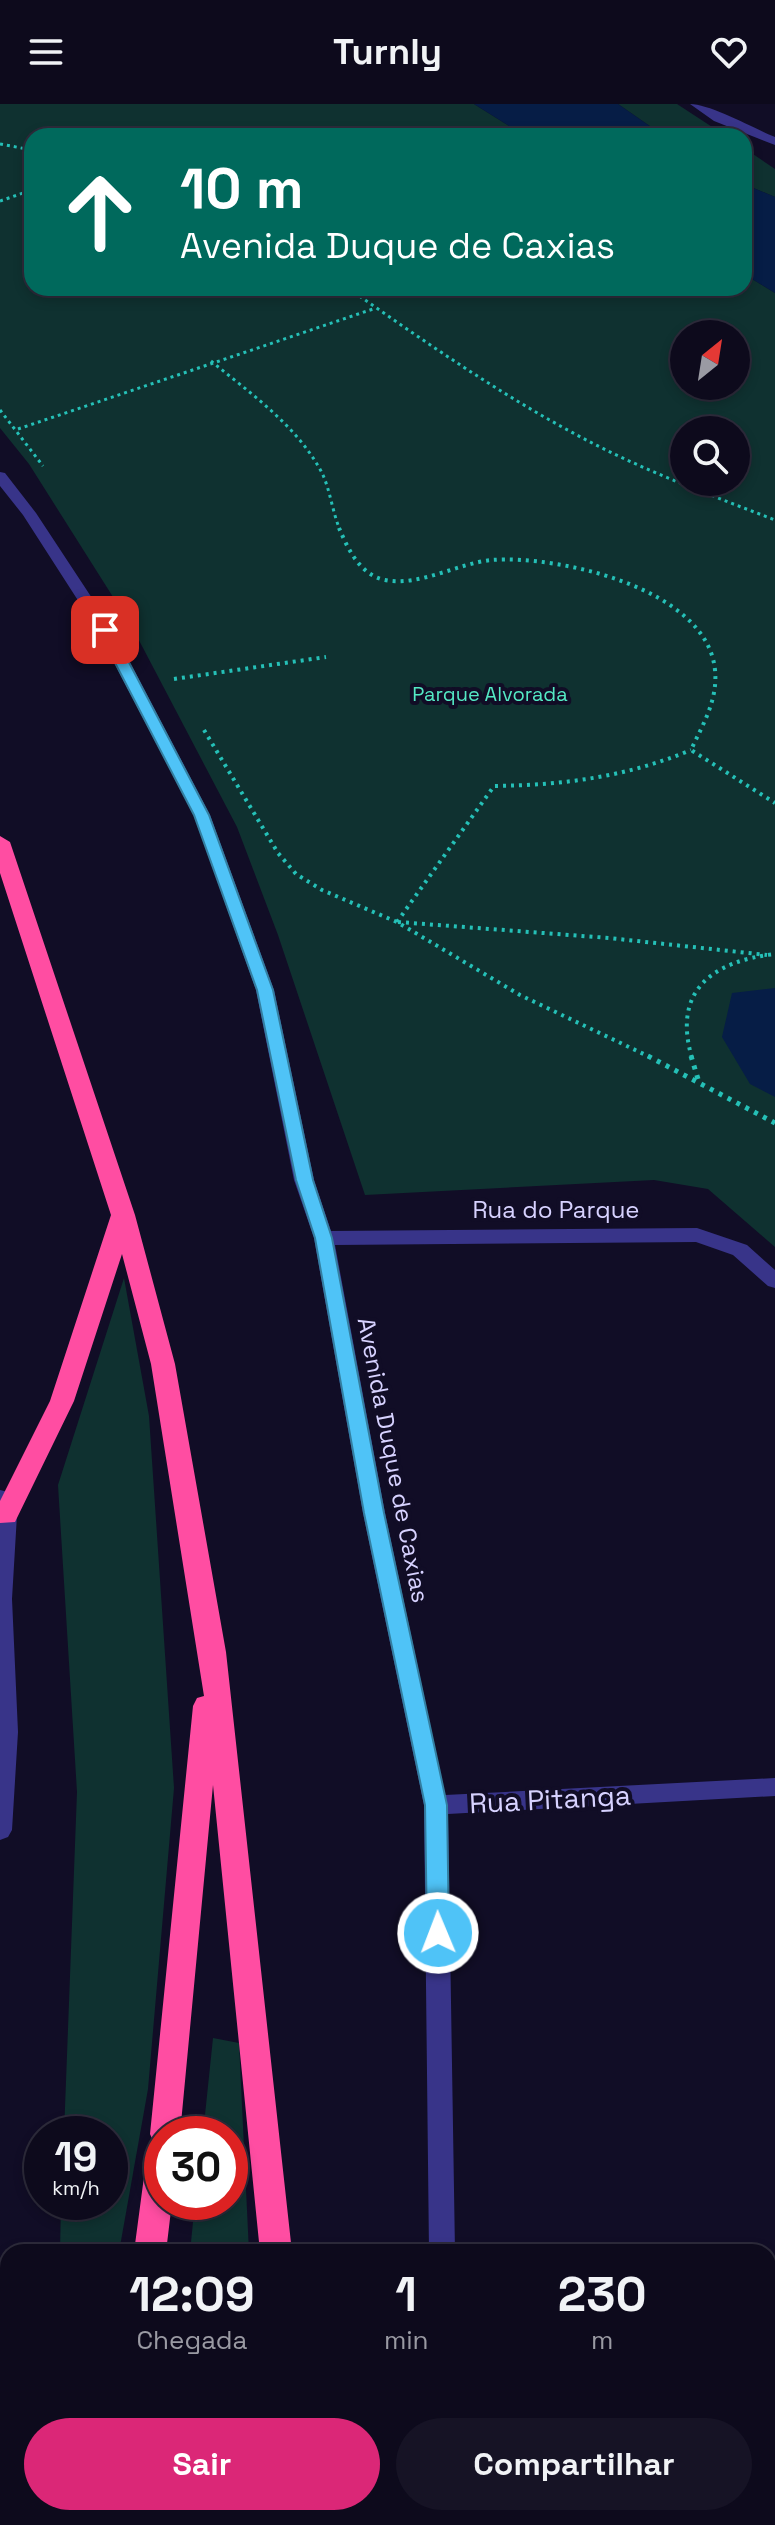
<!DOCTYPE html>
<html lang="pt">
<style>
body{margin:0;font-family:"Space Grotesk",sans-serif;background:#161325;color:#f1f3f6;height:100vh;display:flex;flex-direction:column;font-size:30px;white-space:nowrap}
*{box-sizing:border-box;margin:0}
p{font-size:26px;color:#9a9aa3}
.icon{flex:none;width:44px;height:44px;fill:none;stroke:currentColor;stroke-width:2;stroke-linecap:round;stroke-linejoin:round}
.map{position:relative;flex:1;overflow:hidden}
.panel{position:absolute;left:0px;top:2140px;width:776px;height:282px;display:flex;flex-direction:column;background:#0d0a1c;border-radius:24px 24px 0 0;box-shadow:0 4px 12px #0003,0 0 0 2px #2d2b3b}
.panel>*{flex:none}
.hud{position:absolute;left:24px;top:24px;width:728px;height:168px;border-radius:24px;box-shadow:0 4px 12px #0003,0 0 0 2px #2d2b3b;background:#00695c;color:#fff;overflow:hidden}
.needle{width:52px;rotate:30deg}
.buttons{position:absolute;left:670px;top:216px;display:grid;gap:16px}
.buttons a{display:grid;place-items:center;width:80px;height:80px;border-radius:50%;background:#0d0a1c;box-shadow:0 4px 12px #0003,0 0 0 2px #2d2b3b;font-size:40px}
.speed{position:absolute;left:24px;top:2012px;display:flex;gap:16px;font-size:40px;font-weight:700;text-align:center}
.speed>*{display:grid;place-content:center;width:104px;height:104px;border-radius:50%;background:#0d0a1c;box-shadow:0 4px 12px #0003,0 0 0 2px #2d2b3b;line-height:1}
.speed small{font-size:20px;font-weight:400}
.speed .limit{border:12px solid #d22;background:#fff;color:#111}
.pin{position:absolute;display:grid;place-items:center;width:68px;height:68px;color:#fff;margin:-34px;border-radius:16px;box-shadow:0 4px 12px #0006}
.me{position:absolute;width:88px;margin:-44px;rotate:359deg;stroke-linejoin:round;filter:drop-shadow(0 0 6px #0008)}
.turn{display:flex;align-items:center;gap:28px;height:168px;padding:0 24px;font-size:36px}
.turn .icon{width:104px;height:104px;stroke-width:2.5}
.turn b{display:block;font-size:56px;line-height:68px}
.eta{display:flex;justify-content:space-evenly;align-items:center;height:136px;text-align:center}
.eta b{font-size:48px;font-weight:700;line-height:56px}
.cta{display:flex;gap:16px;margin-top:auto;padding:16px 24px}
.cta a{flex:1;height:92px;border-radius:48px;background:#db2777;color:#fff;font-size:32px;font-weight:700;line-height:92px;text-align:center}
.cta a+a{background:#161325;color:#f1f3f6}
header{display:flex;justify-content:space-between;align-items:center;height:104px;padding:0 24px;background:#0d0a1c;font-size:36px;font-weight:700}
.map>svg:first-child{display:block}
</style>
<header><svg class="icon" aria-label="menu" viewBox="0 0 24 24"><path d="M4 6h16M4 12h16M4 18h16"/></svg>Turnly<svg class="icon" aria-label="heart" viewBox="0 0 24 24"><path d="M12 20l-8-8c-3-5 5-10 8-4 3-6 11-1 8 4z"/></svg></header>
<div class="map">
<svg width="775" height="2421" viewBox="0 0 775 2421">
<rect width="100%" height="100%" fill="#110d26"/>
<!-- green -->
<path fill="#0f3130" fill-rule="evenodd" d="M 0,0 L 474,0 L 525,32 L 32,32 L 32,184 L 744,184 L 744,170 L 775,189 L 775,1143 L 708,1085 L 654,1076 L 365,1091 L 278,831 L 237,723 L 132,523 L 29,360 L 0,324 ZM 684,230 L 736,230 L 736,282 L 684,282 ZM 684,326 L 736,326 L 736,378 L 684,378 Z
M 618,0 L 677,0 L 726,32 L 664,32 Z
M 744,44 L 775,65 L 775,93 L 744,80 Z
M 124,1174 L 149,1312 L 174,1684 L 148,1985 L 119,2148 L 60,2148 L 61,2098 L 110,2098 L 110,2030 L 64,2030 L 77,1688 L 58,1381 Z
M 213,1934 L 239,1939 L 249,2148 L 190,2148 L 195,2098 L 230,2098 L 230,2030 L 203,2030 Z
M 8,2248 L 8,2414 L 71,2414 L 70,2421 L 0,2421 L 0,2288 L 4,2250 Z
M 161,2414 L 251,2414 L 251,2421 L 160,2421 Z"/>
<!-- water -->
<path fill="#061d46" d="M 474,0 L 618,0 L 664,32 L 525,32 Z
M 744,80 L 775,93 L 775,189 L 744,170 Z
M 775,884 L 775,993 L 750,980 L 722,933 L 732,889 Z"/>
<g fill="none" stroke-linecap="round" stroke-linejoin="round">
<!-- path-far2 -->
<path stroke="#25c0b7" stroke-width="3" stroke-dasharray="3 4" stroke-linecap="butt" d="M 0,40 L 32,46
M 0,97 L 32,86
M 348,184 C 431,242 515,301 606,346 C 661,373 718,394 775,416
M 211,257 C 250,289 296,321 321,367 C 330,384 332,407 340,426
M 0,306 L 43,362
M 18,325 L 376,204"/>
<!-- path-far1 -->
<path stroke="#25c0b7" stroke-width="4" stroke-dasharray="3 5" stroke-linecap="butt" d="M 339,424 C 348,445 360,471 385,476 C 419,483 458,459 492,456 C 558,451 707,484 715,566 C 718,596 703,620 691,646 L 775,699
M 174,575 L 326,553
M 204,626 L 278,749 L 296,770 L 322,786 L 397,818 L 520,891 L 652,954
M 397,818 L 494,682 C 564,681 626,673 691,646
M 398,818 L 609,834 L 767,851
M 692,954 C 672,887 712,857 775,850"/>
<!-- path -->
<path stroke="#25c0b7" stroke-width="5" stroke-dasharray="4 6" stroke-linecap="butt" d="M 648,952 L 775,1019
M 691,952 L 698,975"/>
<!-- minor -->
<path fill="#383489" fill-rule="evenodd" d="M 690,0 C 710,0 753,24 775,33 L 775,41 L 714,17 Z
M 0,368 L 5,369 L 36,409 L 113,526 L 210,711 L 274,886 L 314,1076 L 331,1127 L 697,1124 L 747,1141 L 775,1166 L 775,1184 L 768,1182 L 733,1151 L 696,1138 L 335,1141 L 385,1409 L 445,1691 L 775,1674 L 775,1692 L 448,1710 L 455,2148 L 429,2148 L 424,1701 L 363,1409 L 314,1134 L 294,1076 L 256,886 L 194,711 L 97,526 L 23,411 L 0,382 Z
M 0,1386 L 8,1388 L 17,1411 L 12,1495 L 18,1628 L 12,1726 L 8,1733 L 0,1736 Z
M 768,2372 L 775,2372 L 775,2400 L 768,2400 Z
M 262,2414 L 357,2414 L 354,2421 L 259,2421 Z
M 431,2414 L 459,2414 L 459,2421 L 431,2421 Z"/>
<!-- highway -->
<path fill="#ff4da2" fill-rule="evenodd" d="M 0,732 L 10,738 L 135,1111 L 175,1260 L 226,1548 L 292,2148 L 260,2148 L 213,1681 L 180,2030 L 162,2030 L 162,2098 L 172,2098 L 166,2148 L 134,2148 L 147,2050 L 154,2039 L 150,2030 L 193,1602 L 197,1594 L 204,1592 L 151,1260 L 122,1150 L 74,1297 L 15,1418 L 0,1419 L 0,1397 L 50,1297 L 111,1111 L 0,769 Z
M 100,2414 L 134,2414 L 133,2421 L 99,2421 Z
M 256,2414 L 290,2414 L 290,2421 L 256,2421 Z"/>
</g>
<!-- route -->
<path fill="#4fc3f7" stroke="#337fa1" stroke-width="2" d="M 105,521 L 112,526 L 209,711 L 273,886 L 313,1076 L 332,1134 L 384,1409 L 447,1701 L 449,1829 L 446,1835 L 430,1835 L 427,1829 L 425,1701 L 364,1409 L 315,1134 L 296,1076 L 257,886 L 194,711 L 98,526 Z"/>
<g text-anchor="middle" stroke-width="8" stroke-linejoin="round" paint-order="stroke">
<!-- far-park labels -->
<g font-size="20" fill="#54e9c4" stroke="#110d26">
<text x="490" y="597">Parque Alvorada</text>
</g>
<!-- street labels -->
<g font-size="24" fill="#d7d2ff" stroke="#110d26">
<text x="556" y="1114">Rua do Parque</text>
<text transform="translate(393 1356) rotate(79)" y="8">Avenida Duque de Caxias</text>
</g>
<!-- near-street labels -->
<g font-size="28" fill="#d7d2ff" stroke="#110d26">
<text transform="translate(550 1695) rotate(-3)" y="10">Rua Pitanga</text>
</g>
</g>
</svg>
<div class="buttons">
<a><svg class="needle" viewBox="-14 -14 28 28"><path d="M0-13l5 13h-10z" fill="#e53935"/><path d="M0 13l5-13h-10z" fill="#9a9aa3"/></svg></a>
<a><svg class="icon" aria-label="search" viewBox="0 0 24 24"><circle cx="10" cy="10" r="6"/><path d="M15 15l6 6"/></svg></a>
</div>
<div class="speed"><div>19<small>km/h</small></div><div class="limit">30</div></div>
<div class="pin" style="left:105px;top:526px;background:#d93025"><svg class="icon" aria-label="arrive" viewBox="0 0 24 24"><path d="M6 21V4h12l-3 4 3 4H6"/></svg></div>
<svg class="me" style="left:438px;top:1829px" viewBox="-20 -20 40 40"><circle r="17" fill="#4fc3f7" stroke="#fff" stroke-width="3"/><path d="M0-11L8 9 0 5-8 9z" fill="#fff"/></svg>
<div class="hud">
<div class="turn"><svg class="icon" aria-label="ahead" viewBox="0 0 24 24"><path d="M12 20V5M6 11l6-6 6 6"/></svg><div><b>10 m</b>Avenida Duque de Caxias</div></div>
</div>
<section class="panel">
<div class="eta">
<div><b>12:09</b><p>Chegada</p></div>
<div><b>1</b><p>min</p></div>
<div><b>230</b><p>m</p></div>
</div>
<div class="cta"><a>Sair</a><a>Compartilhar</a></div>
</section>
</div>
